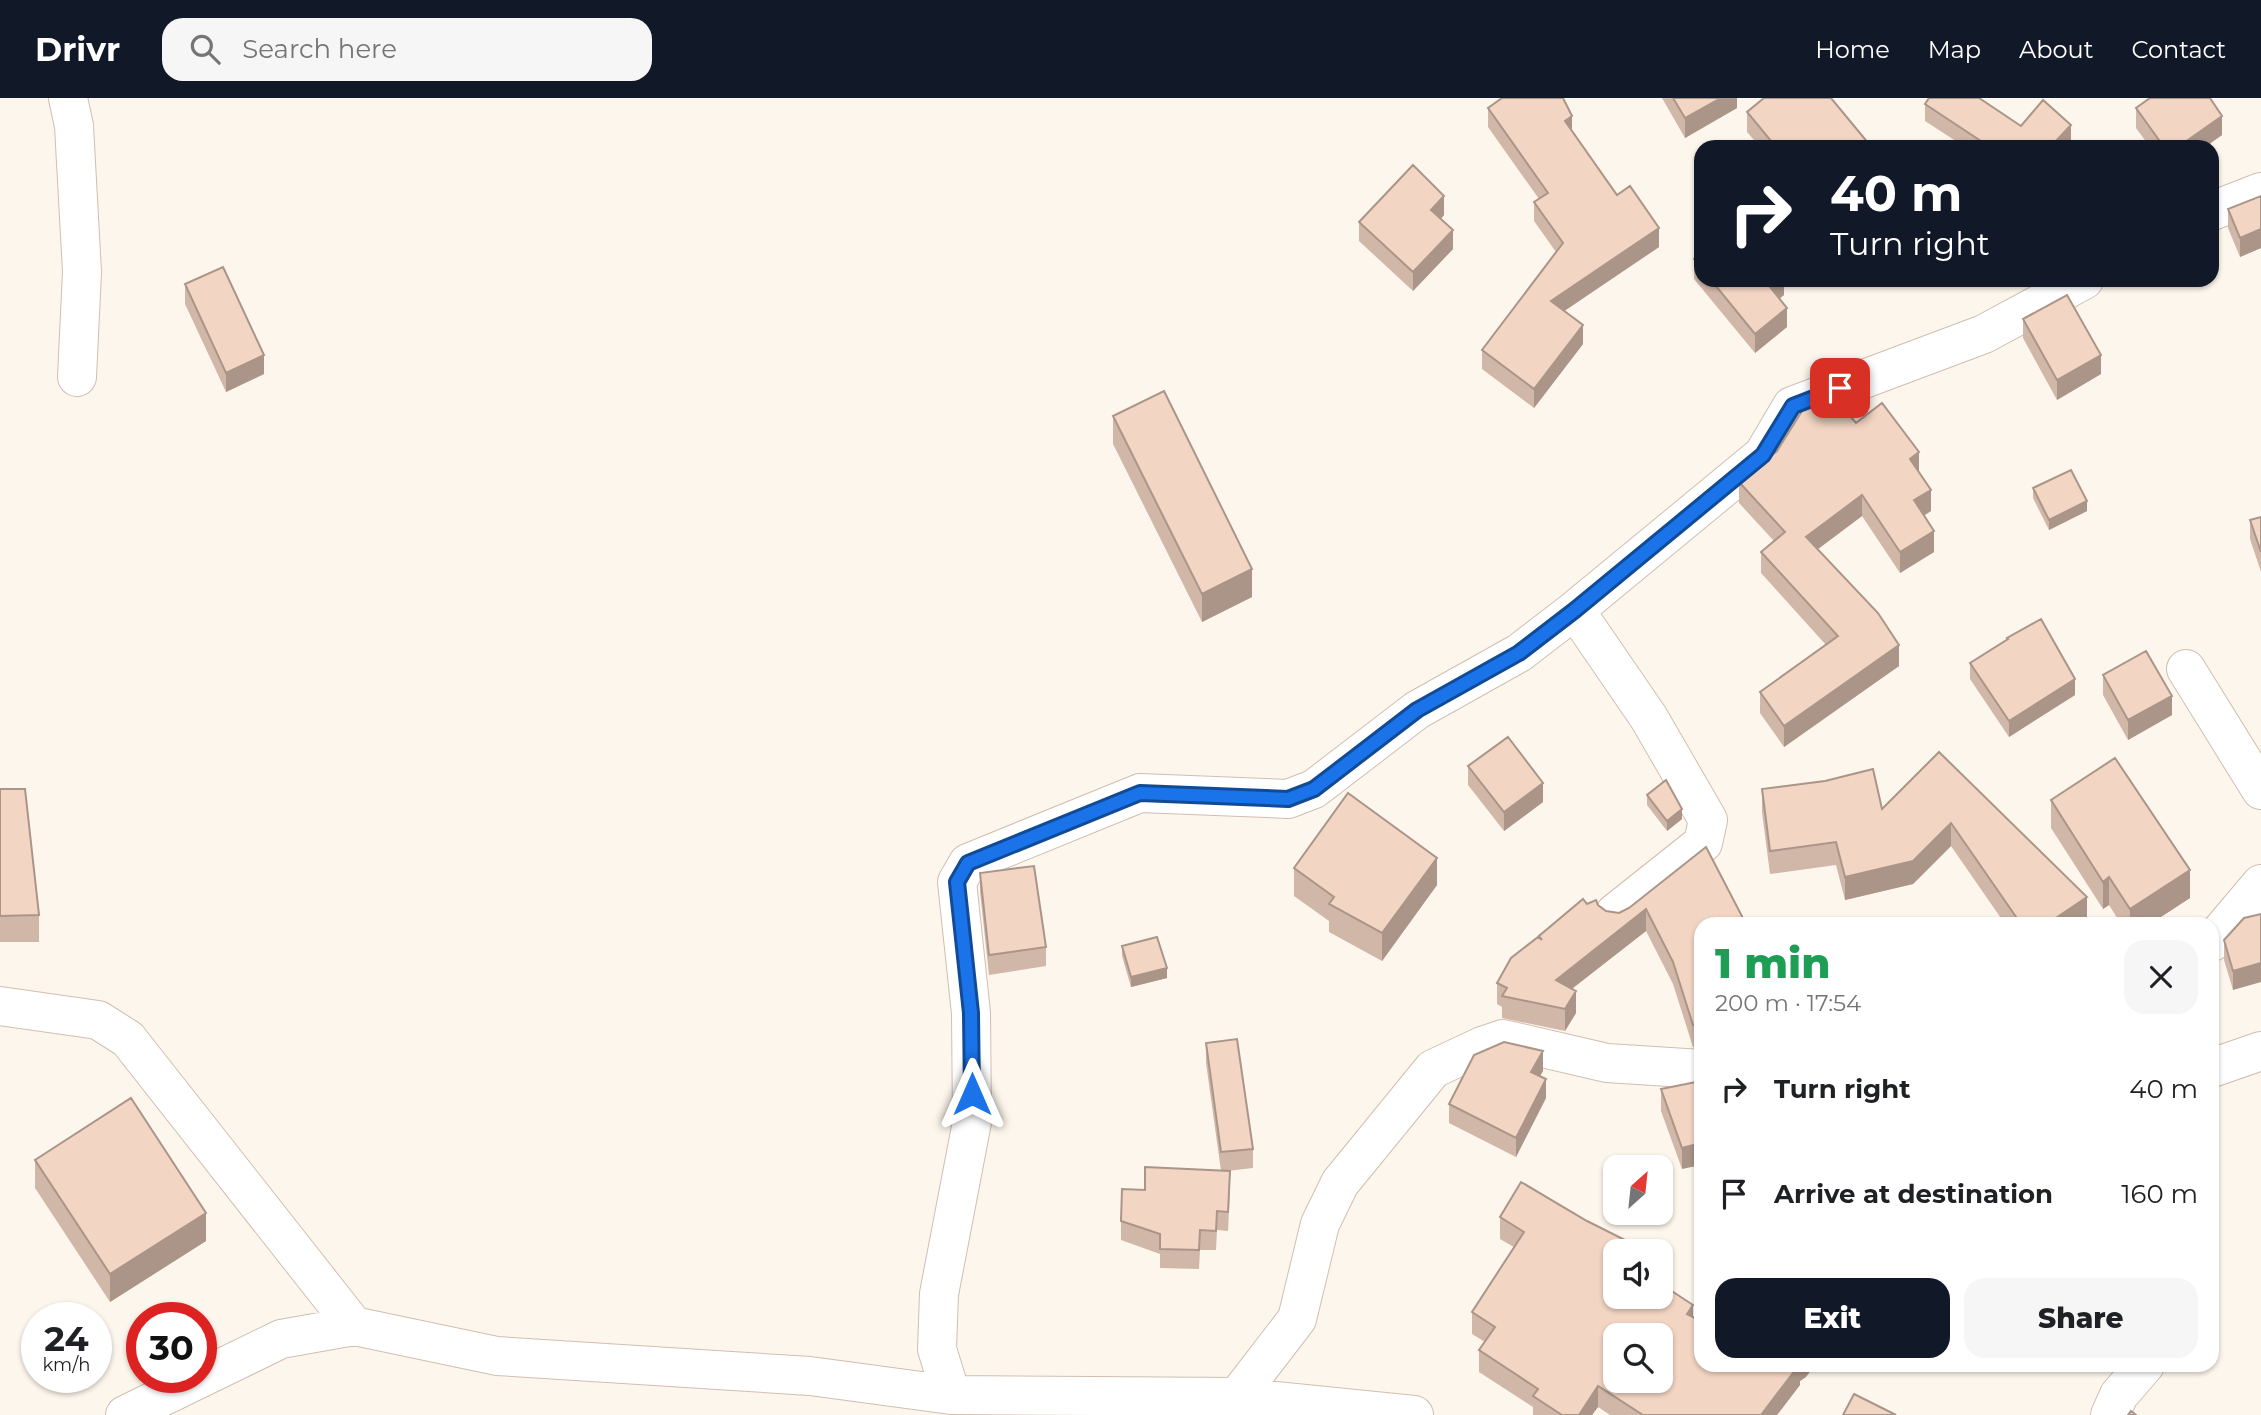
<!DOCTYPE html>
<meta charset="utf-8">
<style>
body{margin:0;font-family:Montserrat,sans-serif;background:#f6f6f6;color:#202124;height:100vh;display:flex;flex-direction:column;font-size:26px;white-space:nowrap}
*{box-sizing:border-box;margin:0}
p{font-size:23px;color:#757577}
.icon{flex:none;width:38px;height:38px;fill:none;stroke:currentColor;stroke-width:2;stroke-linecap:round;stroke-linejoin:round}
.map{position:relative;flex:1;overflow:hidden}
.sheet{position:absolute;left:1694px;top:819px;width:525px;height:455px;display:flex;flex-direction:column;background:#fff;border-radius:21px;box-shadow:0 2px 5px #0004}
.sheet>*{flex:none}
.top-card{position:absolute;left:1694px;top:42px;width:525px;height:147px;border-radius:21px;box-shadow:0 2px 5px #0004;background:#111827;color:#fff;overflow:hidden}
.needle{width:46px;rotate:27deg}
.fabs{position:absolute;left:1603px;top:1057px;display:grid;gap:14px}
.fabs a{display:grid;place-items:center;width:70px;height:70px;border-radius:14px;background:#fff;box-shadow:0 2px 5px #0004;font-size:35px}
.speed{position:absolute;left:21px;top:1204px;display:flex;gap:14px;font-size:35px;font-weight:700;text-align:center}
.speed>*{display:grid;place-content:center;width:91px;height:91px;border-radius:50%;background:#fff;box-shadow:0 2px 5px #0004;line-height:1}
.speed small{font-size:18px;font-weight:400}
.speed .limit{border:10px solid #d22;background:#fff;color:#111}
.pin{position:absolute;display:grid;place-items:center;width:60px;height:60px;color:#fff;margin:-30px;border-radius:14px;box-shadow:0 4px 10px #0006}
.me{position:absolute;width:77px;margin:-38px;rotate:0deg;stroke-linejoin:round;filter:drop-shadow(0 0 5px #0008)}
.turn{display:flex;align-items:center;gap:24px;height:147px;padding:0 21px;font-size:32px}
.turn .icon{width:91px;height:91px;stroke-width:2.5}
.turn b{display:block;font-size:49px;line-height:60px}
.round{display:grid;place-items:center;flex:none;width:74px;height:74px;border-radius:21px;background:#f6f6f6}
.summary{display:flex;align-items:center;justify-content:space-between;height:119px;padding:0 21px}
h1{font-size:42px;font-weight:800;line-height:52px;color:#1e9e55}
.action{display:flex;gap:14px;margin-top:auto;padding:14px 21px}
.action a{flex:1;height:80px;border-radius:21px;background:#111827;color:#fff;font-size:28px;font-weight:800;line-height:80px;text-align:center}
.action a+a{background:#f6f6f6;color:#202124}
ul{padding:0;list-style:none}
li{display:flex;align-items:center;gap:21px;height:105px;padding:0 21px}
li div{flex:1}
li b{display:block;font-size:26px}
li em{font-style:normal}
header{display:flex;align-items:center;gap:42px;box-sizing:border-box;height:98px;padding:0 35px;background:#111827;color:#fff}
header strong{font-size:33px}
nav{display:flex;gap:38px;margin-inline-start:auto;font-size:24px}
.search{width:490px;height:63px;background:#f6f6f6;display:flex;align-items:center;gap:18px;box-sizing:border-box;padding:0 24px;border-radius:21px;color:#757577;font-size:26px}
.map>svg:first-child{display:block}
</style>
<header>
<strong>Drivr</strong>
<div class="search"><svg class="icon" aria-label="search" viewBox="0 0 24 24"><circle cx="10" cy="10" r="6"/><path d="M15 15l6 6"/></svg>Search here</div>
<nav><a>Home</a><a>Map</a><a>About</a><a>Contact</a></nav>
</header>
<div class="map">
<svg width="2261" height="1317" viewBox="0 0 2261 1317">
<rect width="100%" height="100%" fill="#fdf6ec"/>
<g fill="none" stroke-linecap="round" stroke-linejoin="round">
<!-- street casing -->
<g stroke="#d1beb0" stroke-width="40">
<path id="street" d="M 68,0 L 74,28 L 82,174 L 77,279
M 2212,113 L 2261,94
M 1575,512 L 1649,620 L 1708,722 L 1703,745 L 1615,815
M 2186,571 L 2261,692
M 2212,844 L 2261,786
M 0,908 L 98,922 L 128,941 L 354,1228
M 2212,970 L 2261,953
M 951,1297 L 937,1251 L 939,1196 L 972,1024 L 971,915 L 957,784 L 968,765 L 1140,695 L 1288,701 L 1314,691 L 1417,612 L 1519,555 L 1575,512 L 1763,357 L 1792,308 L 1984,236 L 2084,182
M 1237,1299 L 1297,1221 L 1320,1126 L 1340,1085 L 1433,971 L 1482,948 L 1503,941 L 1607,965 L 1701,971
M 125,1317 L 281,1241 L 354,1228 L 497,1258 L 810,1278 L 951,1297 L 1237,1299 L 1414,1317
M 2110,1317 L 2119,1297 L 2145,1267"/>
</g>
<!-- street -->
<use href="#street" stroke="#fff" stroke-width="38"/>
</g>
<!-- wall -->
<path fill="#d1b7a8" d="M 1662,0 L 1737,0 L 1737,10 L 1685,40 Z
M 1925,6 L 2021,28 L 2071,43 L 2066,49 L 1965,49 L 1925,23 Z
M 1488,10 L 1572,33 L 1617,97 L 1659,149 L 1564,213 L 1583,246 L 1534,310 L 1482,271 L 1482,252 L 1556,154 L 1534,123 L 1534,104 L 1539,101 L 1488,29 Z
M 2136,10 L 2222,37 L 2205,49 L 2150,49 L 2136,30 Z
M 1747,14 L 1869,49 L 1760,49 L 1747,34 Z
M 2261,98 L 2261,150 L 2240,159 L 2228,130 L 2228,111 Z
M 1444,117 L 1441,121 L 1453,151 L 1413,193 L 1359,143 L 1359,124 Z
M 1701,155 L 1701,182 L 1784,182 L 1784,197 L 1779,201 L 1787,229 L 1755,255 L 1694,181 L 1694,161 Z
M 185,186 L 264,276 L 226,294 L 185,206 Z
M 2023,221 L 2101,276 L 2057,302 L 2023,240 Z
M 1113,318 L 1252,499 L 1202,524 L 1113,346 Z
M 1856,325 L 1919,374 L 1931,413 L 1924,417 L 1934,454 L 1900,475 L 1862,418 L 1818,451 L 1899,568 L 1784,649 L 1760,615 L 1760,594 L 1826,547 L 1761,475 L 1761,454 L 1774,443 L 1739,405 L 1739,384 Z
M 2033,390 L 2087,413 L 2049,432 L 2033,400 Z
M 2261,419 L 2261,474 L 2250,441 L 2250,422 Z
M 2007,540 L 2075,597 L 2009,639 L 1970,581 L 1970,565 L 2007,542 Z
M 2103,577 L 2172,617 L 2128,642 L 2103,597 Z
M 1939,654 L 2087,822 L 2081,826 L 2005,826 L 1951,748 L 1913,786 L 1845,802 L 1836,767 L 1770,776 L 1762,714 L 1762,691 L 1882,711 Z
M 1468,668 L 1543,704 L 1504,733 L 1468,687 Z
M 0,691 L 39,817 L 39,844 L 0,844 Z
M 1647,697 L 1682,721 L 1667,733 L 1647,707 Z
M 2051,702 L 2190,800 L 2150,826 L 2121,826 L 2109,807 L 2103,811 L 2051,730 Z
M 1706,749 L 1701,826 L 1701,950 L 1693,949 L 1673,886 L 1646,833 L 1572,891 L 1576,915 L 1565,933 L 1502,920 L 1502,909 L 1497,906 L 1497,885 L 1539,840 L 1539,838 L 1587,806 L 1598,807 L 1606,813 L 1619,815 L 1629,810 Z
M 1294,770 L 1437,787 L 1382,863 L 1329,834 L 1329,823 L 1294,798 Z
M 980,775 L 1046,849 L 1046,868 L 989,877 L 980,794 Z
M 2261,816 L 2233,892 L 2224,862 L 2224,842 Z
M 1122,848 L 1167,880 L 1131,889 L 1122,858 Z
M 1206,945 L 1253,1051 L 1253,1070 L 1227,1073 L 1230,1092 L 1228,1133 L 1217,1132 L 1216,1152 L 1200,1152 L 1199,1171 L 1160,1170 L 1160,1156 L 1121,1142 L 1121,1123 L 1145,1092 L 1221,1073 L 1206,965 Z
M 1543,973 L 1540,978 L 1546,1000 L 1516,1059 L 1449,1025 L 1449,1006 Z
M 1701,983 L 1682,1071 L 1661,1013 L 1661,991 Z
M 35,1062 L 206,1143 L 110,1204 L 35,1090 Z
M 1500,1119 L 1627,1153 L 1615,1199 L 1693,1219 L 1806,1279 L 1800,1283 L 1800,1287 L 1777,1317 L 1610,1317 L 1598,1309 L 1592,1317 L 1533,1317 L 1533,1309 L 1479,1274 L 1479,1252 L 1485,1244 L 1472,1236 L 1472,1214 L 1514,1149 L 1500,1141 Z"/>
<!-- shaded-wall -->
<path fill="#aa9588" d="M 1721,0 L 1737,0 L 1737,10 L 1685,40 L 1685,20 Z
M 1572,18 L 1572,37 L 1565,23 Z
M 2222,18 L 2222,37 L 2205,49 L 2178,49 Z
M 2071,27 L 2071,43 L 2066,49 L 2056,49 L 2056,43 Z
M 1444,98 L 1444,117 L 1431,131 L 1431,112 Z
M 1659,130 L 1659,149 L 1551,222 L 1551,203 Z
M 2261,131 L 2261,150 L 2240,159 L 2240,140 Z
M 1453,132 L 1453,151 L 1413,193 L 1413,174 Z
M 1779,182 L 1784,182 L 1784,197 L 1770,208 L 1770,189 Z
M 1787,210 L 1787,229 L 1755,255 L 1755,236 Z
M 1583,227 L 1583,246 L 1534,310 L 1534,291 Z
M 264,257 L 264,276 L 226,294 L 226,275 Z
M 2101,257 L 2101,276 L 2057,302 L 2057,282 Z
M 1919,354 L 1919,375 L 1910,361 Z
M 1931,392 L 1931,413 L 1914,424 L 1914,402 Z
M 1862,397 L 1862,418 L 1806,460 L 1806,439 Z
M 2087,403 L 2087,413 L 2049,432 L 2049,422 Z
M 1934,433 L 1934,454 L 1900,475 L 1900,454 Z
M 1252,471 L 1252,499 L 1202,524 L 1202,496 Z
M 1899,547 L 1899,568 L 1784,649 L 1784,628 Z
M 2075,581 L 2075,597 L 2009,639 L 2009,623 Z
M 2172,598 L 2172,617 L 2128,642 L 2128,622 Z
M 1543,685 L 1543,704 L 1504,733 L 1504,714 Z
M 1682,711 L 1682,721 L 1667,733 L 1667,723 Z
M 1951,725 L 1951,748 L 1913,786 L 1845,802 L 1845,779 Z
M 1437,760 L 1437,787 L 1382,863 L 1382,835 Z
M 2190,772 L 2190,800 L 2150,826 L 2130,826 L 2130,811 Z
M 2109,779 L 2109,807 L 2103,811 L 2103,784 Z
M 2087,799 L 2087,822 L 2081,826 L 2047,826 Z
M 1646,811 L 1646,833 L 1556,903 L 1556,882 Z
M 2261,865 L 2261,884 L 2233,892 L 2233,873 Z
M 1167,870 L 1167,880 L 1131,889 L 1131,879 Z
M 1576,893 L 1576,915 L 1565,933 L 1565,911 Z
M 1543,953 L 1543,973 L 1531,993 L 1531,974 Z
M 1546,981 L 1546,1000 L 1516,1059 L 1516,1040 Z
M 1701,1045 L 1701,1067 L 1682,1071 L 1682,1050 Z
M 206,1115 L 206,1143 L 110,1204 L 110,1176 Z
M 1627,1143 L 1627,1153 L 1622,1153 Z
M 1693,1207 L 1693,1228 L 1687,1216 Z
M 1796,1267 L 1815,1267 L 1806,1279 L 1800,1283 L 1800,1287 L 1777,1317 L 1761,1317 Z
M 2066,1267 L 2088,1267 L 2066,1273 Z
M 1598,1288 L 1598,1309 L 1592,1317 L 1579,1317 Z"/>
<!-- building -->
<path fill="#f3d5c3" stroke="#aa9588" stroke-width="2" fill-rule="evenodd" d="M 1502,0 L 1563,0 L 1572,18 L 1565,23 L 1617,97 L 1630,88 L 1659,130 L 1551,203 L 1583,227 L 1534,291 L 1482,252 L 1563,145 L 1534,104 L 1548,95 L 1488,10 Z
M 1673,0 L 1721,0 L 1685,20 Z
M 1764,0 L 1831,0 L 1869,46 L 1866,49 L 1776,49 L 1747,14 Z
M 1929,0 L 1979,0 L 2021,28 L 2043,2 L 2071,27 L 2056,43 L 2063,49 L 1990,49 L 1925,6 Z
M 2150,0 L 2210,0 L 2222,18 L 2178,49 L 2164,49 L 2136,10 Z
M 1413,67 L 1444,98 L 1431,112 L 1453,132 L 1413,174 L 1359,124 Z
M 2261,98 L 2261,131 L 2240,140 L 2228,111 Z
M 1701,155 L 1701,170 L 1694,161 Z
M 223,169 L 264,257 L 226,275 L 185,186 Z
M 1711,182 L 1779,182 L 1770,189 L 1787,210 L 1755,236 Z
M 2067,197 L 2101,257 L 2057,282 L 2023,221 Z
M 1164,293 L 1252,471 L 1202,496 L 1113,318 Z
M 1831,296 L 1856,325 L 1882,305 L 1919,354 L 1910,361 L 1931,392 L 1914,402 L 1934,433 L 1900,454 L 1862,397 L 1806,439 L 1878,515 L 1899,547 L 1784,628 L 1760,594 L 1838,538 L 1761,454 L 1785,434 L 1739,384 L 1777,353 L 1807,305 Z
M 2071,372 L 2087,403 L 2049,422 L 2033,390 Z
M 2261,419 L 2261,454 L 2250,422 Z
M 2041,521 L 2075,581 L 2009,623 L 1970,565 L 2008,541 L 2007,540 Z
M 2146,553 L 2172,598 L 2128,622 L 2103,577 Z
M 1508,639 L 1543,685 L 1504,714 L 1468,668 Z
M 1939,654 L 2087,799 L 2047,826 L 2021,826 L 1951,725 L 1913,763 L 1845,779 L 1836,744 L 1770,753 L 1762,691 L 1825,683 L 1873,671 L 1882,711 Z
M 2115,660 L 2190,772 L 2130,811 L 2109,779 L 2103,784 L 2051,702 Z
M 1666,682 L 1682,711 L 1667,723 L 1647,697 Z
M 0,691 L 25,691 L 39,817 L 0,818 Z
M 1348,695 L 1437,760 L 1382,835 L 1329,806 L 1334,799 L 1294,770 Z
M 1706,749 L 1746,826 L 1701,826 L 1701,929 L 1693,927 L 1673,864 L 1646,811 L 1556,882 L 1576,893 L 1565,911 L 1502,898 L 1507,890 L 1497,885 L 1511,860 L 1538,839 L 1542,842 L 1539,838 L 1583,801 L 1587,806 L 1596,802 L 1598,807 L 1606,813 L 1619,815 L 1629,810 Z
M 1034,768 L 1046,849 L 989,857 L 980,775 Z
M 2261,816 L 2261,865 L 2233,873 L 2224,842 L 2244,820 Z
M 1837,823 L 1839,826 L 1829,826 Z
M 1157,839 L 1167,870 L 1131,879 L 1122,848 Z
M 1237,941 L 1253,1051 L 1221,1054 L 1206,945 Z
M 1504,944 L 1543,953 L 1531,974 L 1546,981 L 1516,1040 L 1449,1006 L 1474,957 Z
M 1701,983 L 1701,1045 L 1682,1050 L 1661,991 Z
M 131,1000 L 206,1115 L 110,1176 L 35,1062 Z
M 1145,1069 L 1230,1073 L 1228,1114 L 1217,1113 L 1216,1133 L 1200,1132 L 1199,1152 L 1160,1151 L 1160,1136 L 1121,1123 L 1122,1091 L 1145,1092 Z
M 1521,1084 L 1587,1123 L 1627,1143 L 1622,1153 L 1615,1153 L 1615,1199 L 1661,1199 L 1661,1186 L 1693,1207 L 1687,1216 L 1701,1223 L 1701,1267 L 1799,1267 L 1761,1317 L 1643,1317 L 1598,1288 L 1579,1317 L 1562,1317 L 1533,1298 L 1538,1291 L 1479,1252 L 1495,1229 L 1472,1214 L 1524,1134 L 1500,1119 ZM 1615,1237 L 1661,1237 L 1661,1283 L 1615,1283 Z
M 1854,1296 L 1896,1317 L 1843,1317 Z
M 2131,1313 L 2136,1317 L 2128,1317 Z"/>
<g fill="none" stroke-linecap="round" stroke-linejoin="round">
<!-- route casing -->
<g stroke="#114b97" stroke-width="18">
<path id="route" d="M 972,996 L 971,915 L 957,784 L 968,765 L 1140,695 L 1288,701 L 1314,691 L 1417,612 L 1519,555 L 1575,512 L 1763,357 L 1793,308 L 1840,290"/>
</g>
<!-- route -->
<use href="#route" stroke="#1a73e8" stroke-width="12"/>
</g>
</svg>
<div class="fabs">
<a><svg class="needle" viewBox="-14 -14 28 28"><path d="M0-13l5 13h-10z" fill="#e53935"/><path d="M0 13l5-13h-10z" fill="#757577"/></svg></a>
<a><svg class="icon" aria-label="sound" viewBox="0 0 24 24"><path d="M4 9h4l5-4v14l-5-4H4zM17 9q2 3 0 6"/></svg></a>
<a><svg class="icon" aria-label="search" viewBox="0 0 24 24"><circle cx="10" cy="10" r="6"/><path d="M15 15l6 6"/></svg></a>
</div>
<div class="speed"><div>24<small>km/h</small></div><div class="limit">30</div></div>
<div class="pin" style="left:1840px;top:290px;background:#d93025"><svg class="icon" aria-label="arrive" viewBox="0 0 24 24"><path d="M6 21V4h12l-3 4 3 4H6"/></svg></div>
<svg class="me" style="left:972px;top:996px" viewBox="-20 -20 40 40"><path d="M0-17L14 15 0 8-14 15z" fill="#1a73e8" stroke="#fff" stroke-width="4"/></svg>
<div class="top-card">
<div class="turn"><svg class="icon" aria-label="right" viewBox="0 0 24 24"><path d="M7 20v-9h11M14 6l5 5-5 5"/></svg><div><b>40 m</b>Turn right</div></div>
</div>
<section class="sheet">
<div class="summary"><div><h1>1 min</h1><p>200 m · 17:54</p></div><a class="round"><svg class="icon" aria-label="close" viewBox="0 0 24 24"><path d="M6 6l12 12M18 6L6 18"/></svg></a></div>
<ul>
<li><svg class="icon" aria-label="right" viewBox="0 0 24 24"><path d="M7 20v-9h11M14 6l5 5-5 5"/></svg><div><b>Turn right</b></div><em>40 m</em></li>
<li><svg class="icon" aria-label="arrive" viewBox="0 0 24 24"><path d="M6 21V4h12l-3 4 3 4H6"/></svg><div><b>Arrive at destination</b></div><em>160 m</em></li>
</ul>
<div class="action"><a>Exit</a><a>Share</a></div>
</section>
</div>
